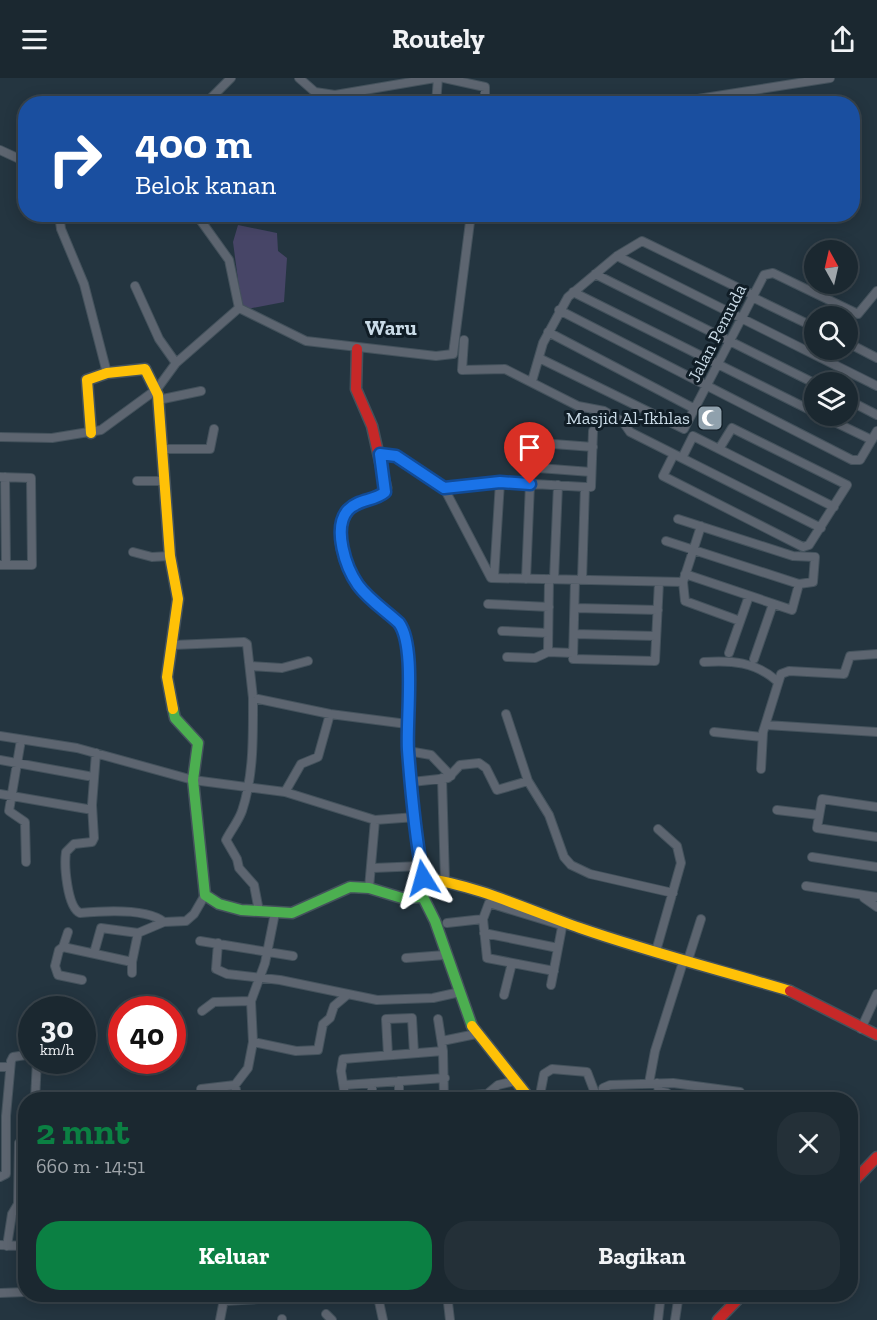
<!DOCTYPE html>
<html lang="id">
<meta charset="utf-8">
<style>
body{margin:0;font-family:"Zilla Slab",serif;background:#243038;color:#f1f3f6;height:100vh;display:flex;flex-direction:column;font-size:22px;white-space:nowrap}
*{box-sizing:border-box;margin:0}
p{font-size:20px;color:#a0a6ab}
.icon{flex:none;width:33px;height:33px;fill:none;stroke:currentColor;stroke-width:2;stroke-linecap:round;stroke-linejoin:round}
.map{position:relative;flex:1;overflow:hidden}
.side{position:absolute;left:18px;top:1014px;width:840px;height:210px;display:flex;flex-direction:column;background:#1b2830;border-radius:24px;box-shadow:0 3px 15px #0003,0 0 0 2px #39444c}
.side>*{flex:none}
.banner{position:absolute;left:18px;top:18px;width:842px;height:126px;border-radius:24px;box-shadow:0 3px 15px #0003,0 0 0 2px #39444c;background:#1a4fa0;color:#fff;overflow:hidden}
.needle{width:39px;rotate:352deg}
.buttons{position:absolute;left:804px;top:162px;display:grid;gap:12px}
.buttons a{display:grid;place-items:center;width:54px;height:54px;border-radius:50%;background:#1b2830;box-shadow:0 3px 15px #0003,0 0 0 2px #39444c;font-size:30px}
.speed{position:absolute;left:18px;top:918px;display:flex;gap:12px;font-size:30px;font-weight:700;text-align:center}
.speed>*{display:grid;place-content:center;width:78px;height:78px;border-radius:50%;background:#1b2830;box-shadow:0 3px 15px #0003,0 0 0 2px #39444c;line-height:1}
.speed small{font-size:15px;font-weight:400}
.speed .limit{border:9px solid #d22;background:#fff;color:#111}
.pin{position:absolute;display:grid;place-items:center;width:51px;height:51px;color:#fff;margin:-62px -26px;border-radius:50% 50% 50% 0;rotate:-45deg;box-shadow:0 0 6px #0007}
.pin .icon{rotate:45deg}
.me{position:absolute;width:66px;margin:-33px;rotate:352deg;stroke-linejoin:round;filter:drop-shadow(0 0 4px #0008)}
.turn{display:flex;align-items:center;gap:21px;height:126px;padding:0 18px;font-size:27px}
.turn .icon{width:78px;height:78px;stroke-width:2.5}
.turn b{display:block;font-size:42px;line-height:51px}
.round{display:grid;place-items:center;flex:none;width:63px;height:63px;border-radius:24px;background:#243038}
.summary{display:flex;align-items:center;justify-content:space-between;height:102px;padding:0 18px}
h1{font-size:36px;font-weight:700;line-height:45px;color:#0b8043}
.primary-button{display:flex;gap:12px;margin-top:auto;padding:12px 18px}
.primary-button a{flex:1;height:69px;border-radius:24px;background:#0b8043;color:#fff;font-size:24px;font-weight:700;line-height:69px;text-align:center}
.primary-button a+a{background:#243038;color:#f1f3f6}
header{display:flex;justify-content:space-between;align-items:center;height:78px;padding:0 18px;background:#1b2830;font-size:27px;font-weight:700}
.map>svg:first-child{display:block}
</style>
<header><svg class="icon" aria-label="menu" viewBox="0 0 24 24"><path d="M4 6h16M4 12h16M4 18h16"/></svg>Routely<svg class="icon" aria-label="share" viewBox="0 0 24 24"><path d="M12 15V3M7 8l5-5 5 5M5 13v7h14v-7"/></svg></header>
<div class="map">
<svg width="877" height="1242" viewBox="0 0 877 1242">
<rect width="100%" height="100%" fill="#243540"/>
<!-- green -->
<path fill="#474567" d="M 238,147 L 277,155 L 278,173 L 287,180 L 284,224 L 242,232 L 233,164 Z"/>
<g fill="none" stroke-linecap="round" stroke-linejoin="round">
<!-- street casing -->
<g stroke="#44525c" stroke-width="10">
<path id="street" d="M 299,0 L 315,14 L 335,17 L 435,0
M 444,0 L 485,9 L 485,26
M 205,26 L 231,0
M 436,26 L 438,0
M 666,26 L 830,0
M 0,72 L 26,84
M 23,116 L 26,117
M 59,136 L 61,151 L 84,206 L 107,295
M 196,136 L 229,182 L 239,230 L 306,263 L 436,278 L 453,276 L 471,136
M 617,178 L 877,308
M 595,196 L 814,305
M 135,208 L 159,261 L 176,285
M 573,214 L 814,334
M 752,219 L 814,249
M 559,232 L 852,382 L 860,382 L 877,353
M 548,254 L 695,331
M 464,262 L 462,292 L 505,291 L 578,328 L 604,333 L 623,344 L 630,354 L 821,450
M 848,265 L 877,280
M 539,280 L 684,351 L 764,197 L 773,195 L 858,236 L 877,213
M 532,303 L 543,265 L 568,219 L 617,178 L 642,163 L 753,217
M 158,322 L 201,313
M 848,322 L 877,337
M 822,338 L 872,362
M 528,354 L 525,389 L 591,394
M 0,359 L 52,360 L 101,352 L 157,311 L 176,285 L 239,230
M 527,364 L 593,369
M 163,371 L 210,371 L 214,351
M 380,376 L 396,378 L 444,410 L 491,500 L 683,504 L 701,448
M 674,376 L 663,398 L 803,469 L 809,467 L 847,407 L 732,350 L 719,371
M 682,380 L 693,358 L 834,429
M 0,399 L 31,400 L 32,487 L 0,487
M 5,399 L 6,487
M 137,403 L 165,403
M 585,409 L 591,409 L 593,353
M 444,410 L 500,404 L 585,409 L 582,502
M 666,463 L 799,506 L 813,504 L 815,479 L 793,478 L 678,441
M 133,474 L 152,479 L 170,478
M 685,496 L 792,532 L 799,506
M 494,500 L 500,404
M 526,501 L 530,406
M 554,501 L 558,407
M 575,502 L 573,581 L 655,583 L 659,504
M 683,504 L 685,523 L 740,543
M 488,526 L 549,529
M 575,530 L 658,532
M 502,553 L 548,555
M 574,556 L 656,558
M 173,567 L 244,564 L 247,566 L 253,620 L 330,636 L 407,646
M 548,574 L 549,501
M 729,575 L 749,518
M 507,579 L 535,580 L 548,574 L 573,575
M 754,581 L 773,526
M 704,584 C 731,582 756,584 777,603
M 251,588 L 282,590 L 308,583
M 253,620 C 253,657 254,697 242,733 C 238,744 231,752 226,762 L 237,781 L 239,790 L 254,807 L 259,833
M 766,647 L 877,654
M 714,654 L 762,659
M 0,658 L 77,670 L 193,702 L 285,714 L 375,742 L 416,739
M 21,662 L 9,733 L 25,744 L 26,784
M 408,673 L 431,677 L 451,698
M 96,675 L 92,727 L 94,760 L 92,764 L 74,766 L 66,774 C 64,787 67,829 80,835 C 101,833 147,830 164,844
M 0,682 L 88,698
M 761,691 L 763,654 L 781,596 L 789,593 L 844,596 L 850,578 L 877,576
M 442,700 L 445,803
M 528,703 L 549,737 L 564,779 L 571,787 L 590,796 L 673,815
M 412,704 L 448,700 L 460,687 L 479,685 L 486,690 L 497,712 L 528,703 L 506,636
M 285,714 L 301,686 L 318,679 L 330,636
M 0,716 L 87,731
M 877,729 L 822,721 L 817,750 L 877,759
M 777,732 L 819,737
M 812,779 L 877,789
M 373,790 L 421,788
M 806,808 L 877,819
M 369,810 L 375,742
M 864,820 L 877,829
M 447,845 L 483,841
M 138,855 L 164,844 L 186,843 L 194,836 L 205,817
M 484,855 L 558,870
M 200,863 L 293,878
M 218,865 L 216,891 L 227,896 L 280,902 L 377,922 L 433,920 L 460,914
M 63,869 L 68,854
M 656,873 L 681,785 L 677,768 L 658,751
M 94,875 L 101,850 L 138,855 L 132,884
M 406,880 L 445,877
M 688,882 L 701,841
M 554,893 L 487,880 L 483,841 L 489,825 L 561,847
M 82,902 L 58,897 L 55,888 L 59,872 L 63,869 L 132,884 L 132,895
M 551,907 L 563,844
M 504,917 L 512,885
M 202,933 L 214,924 L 251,923
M 438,941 L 443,973 L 444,1022
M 28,944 L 32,956
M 861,951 L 877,916
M 442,963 L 476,956
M 253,964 L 296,973 L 318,972 L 323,946 L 330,940 L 334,928 L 347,917
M 388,977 L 386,941 L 412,940 L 414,975
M 0,989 L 10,989
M 399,1003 L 399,1022
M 372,1005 L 372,1022
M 649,1005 L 655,973 L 684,881
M 657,1005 L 659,1013 L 667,1015 L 666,1022
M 235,1007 L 238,1022
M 344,1007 L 445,1000
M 201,1011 L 235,1007 L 248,990 L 253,964 L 251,923 L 265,885 L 275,835
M 471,1017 L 487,1016 L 498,1007 L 515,1003
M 345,1018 L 341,993 L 343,981 L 443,973
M 35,1022 L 37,982
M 539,1022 L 544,996 L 552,991 L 587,994 L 595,1015 L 601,1021 L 648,1018
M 601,1022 L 603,1010 L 610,1007 L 673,1005 L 740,1014
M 0,1099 L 6,1096 L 6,1038 L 11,983 L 13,979 L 32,976
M 0,1167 L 26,1168
M 7,1168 L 12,1136 L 18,1126 L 19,1065
M 0,1215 L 26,1214
M 82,1216 L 95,1219
M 447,1216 L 450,1242
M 224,1223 L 313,1218
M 326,1236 L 332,1242
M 282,1241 L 282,1242
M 220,1242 L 225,1216
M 383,1242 L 378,1219 L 400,1216
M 658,1242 L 661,1216
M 675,1242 L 679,1216"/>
</g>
<!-- fast casing -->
<g stroke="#44525c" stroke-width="13">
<path id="fast" d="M 400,546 C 417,584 406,630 408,671 C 410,714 416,758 424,800 L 423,819 L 435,843 L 472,948
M 173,631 L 175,640 L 198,665 L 193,702 L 205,817 L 219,826 L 241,832 L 292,835 L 350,809 L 369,810 L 402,820 L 423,819"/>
</g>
<!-- slow casing -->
<g stroke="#44525c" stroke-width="13">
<path id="slow" d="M 91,355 L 87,302 L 107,295 L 145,291 L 158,317 L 170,478 L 178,521 L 167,599 L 173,631
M 424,800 C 479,808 528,832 580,850 C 649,874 720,892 790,913
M 472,948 L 531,1022"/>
</g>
<!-- jam casing -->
<g stroke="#44525c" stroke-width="13">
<path id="jam" d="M 357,271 L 356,311 L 372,348 L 386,410 C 378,424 361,420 351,430 C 329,451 346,493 362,512 C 373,525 388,534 400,546
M 790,913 L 877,957
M 850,1107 L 877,1079
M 718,1242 L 743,1216"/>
</g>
<!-- street -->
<use href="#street" stroke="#5d6570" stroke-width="8"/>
<!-- fast -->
<use href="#fast" stroke="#4caf50" stroke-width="10"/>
<!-- slow -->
<use href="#slow" stroke="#ffc107" stroke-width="10"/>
<!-- jam -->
<use href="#jam" stroke="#c62828" stroke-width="10"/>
</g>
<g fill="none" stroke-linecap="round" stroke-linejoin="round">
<!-- route casing -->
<g stroke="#114b97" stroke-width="15">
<path id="route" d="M 423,800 C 416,761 411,713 408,672 C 406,643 416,568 399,545 C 385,532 369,522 358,507 C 346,490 332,450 348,432 C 358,421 375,423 385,414 L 380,376 L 396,378 L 444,410 L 500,404 L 530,406"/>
</g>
<!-- route -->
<use href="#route" stroke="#1a73e8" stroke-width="10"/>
</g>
<!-- icons -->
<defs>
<g id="mosque-square" transform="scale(1.35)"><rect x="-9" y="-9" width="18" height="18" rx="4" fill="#90a1ad" stroke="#101d26"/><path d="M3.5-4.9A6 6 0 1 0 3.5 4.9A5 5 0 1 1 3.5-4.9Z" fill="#fff"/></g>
</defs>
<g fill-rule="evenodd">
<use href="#mosque-square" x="710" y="340"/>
</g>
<g text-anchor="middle" stroke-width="6" stroke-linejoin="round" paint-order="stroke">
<!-- street labels -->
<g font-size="18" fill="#cadbe7" stroke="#101d26">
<text transform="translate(717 255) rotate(-63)" y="6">Jalan Pemuda</text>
</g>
<!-- poi labels -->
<g font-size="18" fill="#cadbe7" stroke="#101d26" text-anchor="end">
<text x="690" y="346">Masjid Al-Ikhlas</text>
</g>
<!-- quarter labels -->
<g font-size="21" font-weight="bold" fill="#cadbe7" stroke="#101d26">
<text x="391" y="257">Waru</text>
</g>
</g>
</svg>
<div class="buttons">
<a><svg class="needle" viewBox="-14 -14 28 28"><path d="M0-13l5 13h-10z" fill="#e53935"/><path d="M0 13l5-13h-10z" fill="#a0a6ab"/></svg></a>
<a><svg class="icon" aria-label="search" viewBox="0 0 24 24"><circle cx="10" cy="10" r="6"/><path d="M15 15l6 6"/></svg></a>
<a><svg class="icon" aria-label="layers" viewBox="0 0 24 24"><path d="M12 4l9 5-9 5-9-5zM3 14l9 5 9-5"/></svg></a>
</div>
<div class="speed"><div>30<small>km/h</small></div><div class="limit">40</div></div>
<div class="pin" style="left:530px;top:406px;background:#d93025"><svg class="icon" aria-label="arrive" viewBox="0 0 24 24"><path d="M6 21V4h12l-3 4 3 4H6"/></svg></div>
<svg class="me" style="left:423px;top:800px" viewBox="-20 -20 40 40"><path d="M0-17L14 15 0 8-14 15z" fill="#1a73e8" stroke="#fff" stroke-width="4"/></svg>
<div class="banner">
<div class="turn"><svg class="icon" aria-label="right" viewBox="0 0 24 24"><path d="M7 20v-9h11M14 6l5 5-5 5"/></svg><div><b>400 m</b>Belok kanan</div></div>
</div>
<section class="side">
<div class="summary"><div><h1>2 mnt</h1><p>660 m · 14:51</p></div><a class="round"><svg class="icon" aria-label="close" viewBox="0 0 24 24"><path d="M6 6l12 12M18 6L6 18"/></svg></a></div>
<div class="primary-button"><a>Keluar</a><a>Bagikan</a></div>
</section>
</div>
